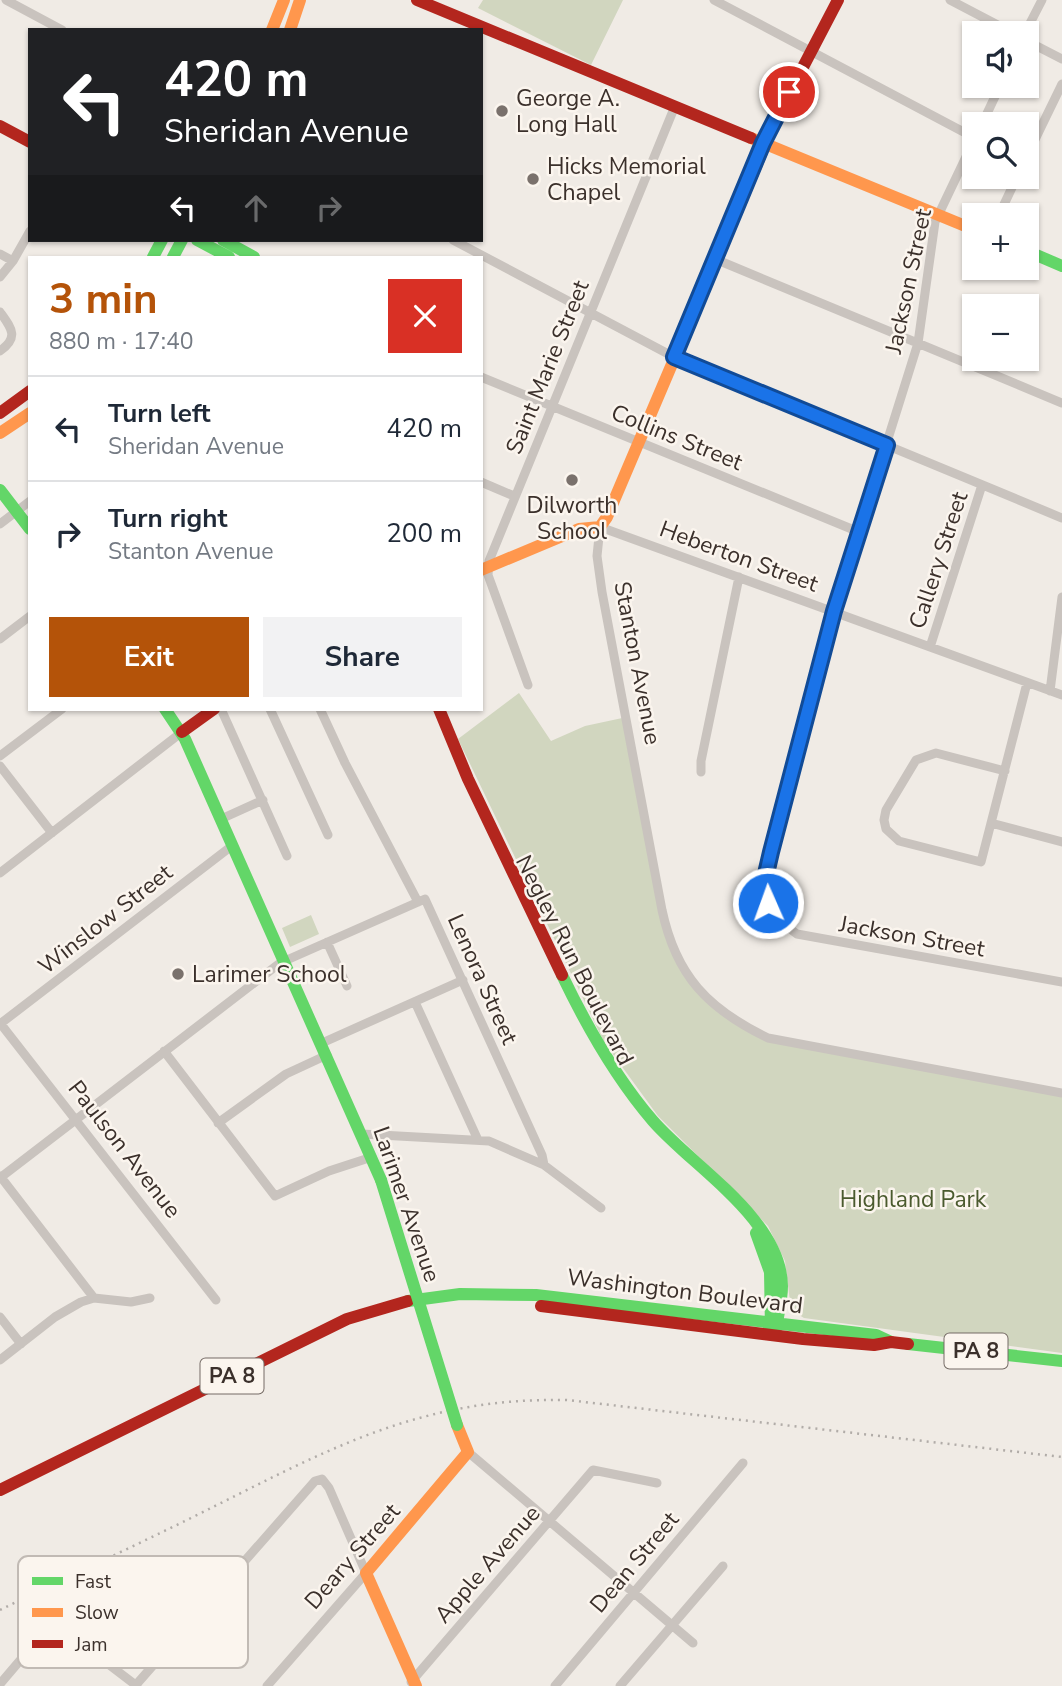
<!DOCTYPE html>
<meta charset="utf-8">
<style>
body{margin:0;font-family:"Nunito Sans",sans-serif;background:#f2f2f3;color:#1f2937;height:100vh;display:flex;flex-direction:column;font-size:26px;white-space:nowrap}
*{box-sizing:border-box;margin:0}
p{font-size:23px;color:#747a83}
.icon{flex:none;width:38px;height:38px;fill:none;stroke:currentColor;stroke-width:2;stroke-linecap:round;stroke-linejoin:round}
.map{position:relative;flex:1;overflow:hidden}
.side{position:absolute;left:28px;top:256px;width:455px;height:455px;display:flex;flex-direction:column;background:#fff;border-radius:0px;box-shadow:0 2px 5px #0004}
.side>*{flex:none}
.guide{position:absolute;left:28px;top:28px;width:455px;height:214px;border-radius:0px;box-shadow:0 2px 5px #0004;background:#202124;color:#fff;overflow:hidden}
.buttons{position:absolute;left:962px;top:21px;display:grid;gap:14px}
.buttons a{display:grid;place-items:center;width:77px;height:77px;border-radius:0px;background:#fff;box-shadow:0 2px 5px #0004;font-size:35px}
.pin{position:absolute;display:grid;place-items:center;width:60px;height:60px;color:#fff;margin:-30px;border:4px solid #fff;border-radius:50%;box-shadow:0 2px 7px #0007}
.me{position:absolute;width:77px;margin:-38px;rotate:358deg;stroke-linejoin:round;filter:drop-shadow(0 0 5px #0008)}
.turn{display:flex;align-items:center;gap:24px;height:147px;padding:0 21px;font-size:32px}
.turn .icon{width:91px;height:91px;stroke-width:2.5}
.turn b{display:block;font-size:49px;line-height:60px}
.lanes{display:flex;align-items:center;height:66px;padding:0 21px;background:#0003;justify-content:center;gap:35px;direction:ltr}
.lanes .off{opacity:.35}
.round{display:grid;place-items:center;flex:none;width:74px;height:74px;border-radius:0px;background:#f2f2f3}
.headline{display:flex;align-items:center;justify-content:space-between;height:119px;padding:0 21px}
h1{font-size:42px;font-weight:700;line-height:52px;color:#b45309}
.action{display:flex;gap:14px;margin-top:auto;padding:14px 21px}
.action a{flex:1;height:80px;border-radius:0px;background:#b45309;color:#fff;font-size:28px;font-weight:700;line-height:80px;text-align:center}
.action a+a{background:#f2f2f3;color:#1f2937}
ul{padding:0;list-style:none}
li{display:flex;align-items:center;gap:21px;height:105px;padding:0 21px;border-top:2px solid #e0e1e3}
li div{flex:1}
li b{display:block;font-size:26px}
li em{font-style:normal}
.map>svg:first-child{display:block}
</style>
<div class="map">
<svg width="1062" height="1686" viewBox="0 0 1062 1686">
<rect width="100%" height="100%" fill="#f0ebe5"/>
<!-- green -->
<path fill="#d1d6bf" d="M 483,0 L 623,0 L 591,65 L 478,8 Z
M 519,693 L 551,741 L 585,726 L 627,717 C 640,791 651,913 688,977 C 704,1004 741,1025 768,1038 L 1062,1093 L 1062,1353 L 804,1318 L 791,1310 L 785,1261 L 768,1226 L 658,1116 L 604,1042 L 458,739 Z
M 311,915 L 319,934 L 290,947 L 282,928 Z"/>
<g fill="none" stroke-linecap="round" stroke-linejoin="round">
<!-- street -->
<path stroke="#c9c3be" stroke-width="9" d="M 6,0 L 62,30
M 714,0 L 975,138
M 950,0 L 1013,33
M 1025,33 L 1042,0
M 1027,41 L 1062,59
M 982,124 L 1000,86
M 975,138 L 935,222 L 918,343 L 834,611 L 765,878 C 765,904 776,920 797,934 L 1062,982
M 1027,156 L 1062,84
M 999,215 L 1017,177
M 453,240 L 674,357 L 1062,518
M 0,254 L 13,261
M 715,259 L 1062,403
M 0,277 L 13,261 L 30,231
M 0,312 C 12,329 19,337 0,351
M 481,377 L 859,532
M 481,482 L 514,496
M 0,524 L 30,501
M 0,639 L 30,616
M 930,647 L 982,485
M 528,685 L 488,575 L 489,561 L 675,106
M 1050,691 L 1062,597
M 1062,695 L 600,527 L 597,556 L 602,592 L 662,910 C 676,976 708,1009 768,1038 L 1062,1093
M 221,709 L 287,856
M 270,709 L 328,835
M 320,709 L 345,763 L 418,902
M 0,756 L 62,709
M 0,766 L 52,833
M 1005,771 L 936,753 L 916,760 L 886,810 L 884,820 L 886,829 L 899,841 L 981,862 C 996,802 1012,743 1027,683
M 701,772 L 701,761 L 739,577
M 221,819 L 263,800
M 991,823 L 1062,842
M 0,873 L 182,732
M 327,942 L 347,986
M 415,1002 L 478,1140
M 0,1023 L 216,1300
M 0,1024 L 233,845
M 322,1043 L 463,980
M 164,1051 L 275,1196 L 329,1171 L 372,1157
M 218,1123 L 286,1074 L 327,1055
M 362,1134 L 489,1141 L 544,1165 L 601,1208
M 0,1176 L 94,1298
M 0,1178 L 280,963 L 425,899 L 542,1155 L 544,1165
M 0,1317 L 21,1344
M 0,1360 L 55,1317 L 81,1302 L 94,1298 L 131,1302 L 150,1298
M 468,1452 L 693,1643
M 411,1682 L 593,1470 L 657,1483
M 0,1684 L 57,1617 L 95,1654 L 137,1686
M 135,1686 L 315,1481 L 322,1479 L 329,1488 L 366,1573 L 267,1686
M 555,1686 L 743,1463
M 620,1686 L 723,1566"/>
<!-- fast -->
<path stroke="#63d668" stroke-width="12" d="M 197,240 L 229,257
M 223,240 L 254,257
M 1027,251 L 1062,266
M 153,257 L 162,240
M 173,257 L 182,240
M 0,490 L 30,529
M 165,709 L 185,739 L 381,1180
M 562,975 C 587,1027 615,1077 653,1121 C 693,1167 781,1219 782,1286 C 782,1300 778,1315 776,1329
M 756,1233 L 770,1272 L 771,1330
M 408,1301 L 460,1294 L 536,1295 L 876,1335 L 891,1342
M 908,1344 L 1062,1361"/>
<!-- slow -->
<path stroke="#ff974d" stroke-width="12" d="M 272,30 L 284,0
M 290,30 L 300,0
M 751,138 L 975,230
M 0,433 L 30,413
M 481,570 L 579,529 L 600,527 L 607,517 L 777,117
M 416,1686 L 366,1573 L 468,1452 L 457,1425"/>
<!-- jam -->
<path stroke="#b3261e" stroke-width="12" d="M 417,0 L 751,138
M 777,117 L 838,0
M 0,126 L 30,142
M 0,413 L 30,391
M 439,709 L 468,779 L 562,975
M 182,732 L 214,709
M 541,1306 L 803,1339 L 874,1345 L 891,1342 L 908,1344
M 0,1490 L 347,1319 L 408,1301"/>
<!-- rail -->
<path stroke="#b1aca8" stroke-width="2.5" stroke-dasharray="2 5" stroke-linecap="butt" d="M 0,1610 C 63,1579 128,1549 191,1518 C 322,1453 416,1397 567,1400 L 1062,1457"/>
<!-- fast-bridge -->
<path stroke="#63d668" stroke-width="12" d="M 381,1180 L 457,1425"/>
</g>
<g fill="none" stroke-linecap="round" stroke-linejoin="round">
<!-- route casing -->
<g stroke="#114b97" stroke-width="18">
<path id="route" d="M 768,903 L 765,878 L 771,852 L 834,611 L 887,445 L 674,357 L 763,143 L 789,92"/>
</g>
<!-- route -->
<use href="#route" stroke="#1a73e8" stroke-width="12"/>
</g>
<!-- markers -->
<g fill="#7a716c" stroke="#fbf5ee" stroke-width="2.5">
<circle cx="502" cy="111" r="7"/>
<circle cx="533" cy="179" r="7"/>
<circle cx="572" cy="480" r="7"/>
<circle cx="178" cy="974" r="7"/>
</g>
<g text-anchor="middle" stroke-width="5" stroke-linejoin="round" paint-order="stroke">
<!-- shield labels -->
<g fill="#fbf5ee" stroke="#756b66" stroke-width="2">
<rect x="944.5" y="1333.5" width="63" height="35" rx="5"/>
<rect x="200.5" y="1358.5" width="63" height="35" rx="5"/>
</g>
<g font-size="21" font-weight="bold" fill="#3b302b">
<text x="976" y="1358">PA 8</text>
<text x="232" y="1383">PA 8</text>
</g>
<!-- poi labels -->
<g font-size="23" fill="#3b302b" stroke="#fbf5ee" text-anchor="start">
<text x="516" y="106">George A.<tspan x="516" dy="26">Long Hall</tspan></text>
<text x="547" y="174">Hicks Memorial<tspan x="547" dy="26">Chapel</tspan></text>
<text x="572" y="513" text-anchor="middle">Dilworth<tspan x="572" dy="26">School</tspan></text>
<text x="192" y="982">Larimer School</text>
</g>
<!-- street labels -->
<g font-size="23" fill="#3b302b" stroke="#fbf5ee">
<text transform="translate(908 281) rotate(-78)" y="8">Jackson Street</text>
<text transform="translate(547 367) rotate(-68)" y="8">Saint Marie Street</text>
<text transform="translate(677 437) rotate(22)" y="8">Collins Street</text>
<text transform="translate(739 556) rotate(20)" y="8">Heberton Street</text>
<text transform="translate(938 560) rotate(-72)" y="8">Callery Street</text>
<text transform="translate(638 663) rotate(79)" y="8">Stanton Avenue</text>
<text transform="translate(105 919) rotate(-38)" y="8">Winslow Street</text>
<text transform="translate(912 936) rotate(10)" y="8">Jackson Street</text>
<text transform="translate(575 960) rotate(63)" y="8">Negley Run Boulevard</text>
<text transform="translate(483 979) rotate(66)" y="8">Lenora Street</text>
<text transform="translate(125 1149) rotate(52)" y="8">Paulson Avenue</text>
<text transform="translate(407 1204) rotate(71)" y="8">Larimer Avenue</text>
<text transform="translate(685 1291) rotate(7)" y="8">Washington Boulevard</text>
<text transform="translate(352 1556) rotate(-49)" y="8">Deary Street</text>
<text transform="translate(634 1562) rotate(-50)" y="8">Dean Street</text>
<text transform="translate(487 1564) rotate(-49)" y="8">Apple Avenue</text>
</g>
<!-- park labels -->
<g font-size="23" fill="#4a5a2e" stroke="#fbf5ee">
<text x="913" y="1207">Highland Park</text>
</g>
</g>
<!-- legend -->
<rect x="18" y="1556" width="230" height="112" rx="10" fill="#fbf5ee" stroke="#c1bab4" stroke-width="2"/>
<rect x="32" y="1577" width="31" height="8" fill="#63d668"/>
<rect x="32" y="1608" width="31" height="9" fill="#ff974d"/>
<rect x="32" y="1640" width="31" height="8" fill="#b3261e"/>
<g font-size="19" fill="#3b302b">
<text x="75" y="1588">Fast</text>
<text x="75" y="1619">Slow</text>
<text x="75" y="1651">Jam</text>
</g>
</svg>
<div class="buttons">
<a><svg class="icon" aria-label="sound" viewBox="0 0 24 24"><path d="M4 9h4l5-4v14l-5-4H4zM17 9q2 3 0 6"/></svg></a>
<a><svg class="icon" aria-label="search" viewBox="0 0 24 24"><circle cx="10" cy="10" r="6"/><path d="M15 15l6 6"/></svg></a>
<a>+</a>
<a>−</a>
</div>
<div class="pin" style="left:789px;top:92px;background:#d93025"><svg class="icon" aria-label="arrive" viewBox="0 0 24 24"><path d="M6 21V4h12l-3 4 3 4H6"/></svg></div>
<svg class="me" style="left:768px;top:903px" viewBox="-20 -20 40 40"><circle r="17" fill="#1a73e8" stroke="#fff" stroke-width="3"/><path d="M0-11L8 9 0 5-8 9z" fill="#fff"/></svg>
<div class="guide">
<div class="turn"><svg class="icon" aria-label="left" viewBox="0 0 24 24"><path d="M17 20v-9H6M10 6l-5 5 5 5"/></svg><div><b>420 m</b>Sheridan Avenue</div></div>
<div class="lanes"><svg class="icon" aria-label="left" viewBox="0 0 24 24"><path d="M17 20v-9H6M10 6l-5 5 5 5"/></svg><svg class="icon off" aria-label="ahead" viewBox="0 0 24 24"><path d="M12 20V5M6 11l6-6 6 6"/></svg><svg class="icon off" aria-label="right" viewBox="0 0 24 24"><path d="M7 20v-9h11M14 6l5 5-5 5"/></svg></div>
</div>
<section class="side">
<div class="headline"><div><h1>3 min</h1><p>880 m · 17:40</p></div><a class="round" style="background:#d93025;color:#fff"><svg class="icon" aria-label="close" viewBox="0 0 24 24"><path d="M6 6l12 12M18 6L6 18"/></svg></a></div>
<ul>
<li><svg class="icon" aria-label="left" viewBox="0 0 24 24"><path d="M17 20v-9H6M10 6l-5 5 5 5"/></svg><div><b>Turn left</b><p>Sheridan Avenue</p></div><em>420 m</em></li>
<li><svg class="icon" aria-label="right" viewBox="0 0 24 24"><path d="M7 20v-9h11M14 6l5 5-5 5"/></svg><div><b>Turn right</b><p>Stanton Avenue</p></div><em>200 m</em></li>
</ul>
<div class="action"><a>Exit</a><a>Share</a></div>
</section>
</div>
